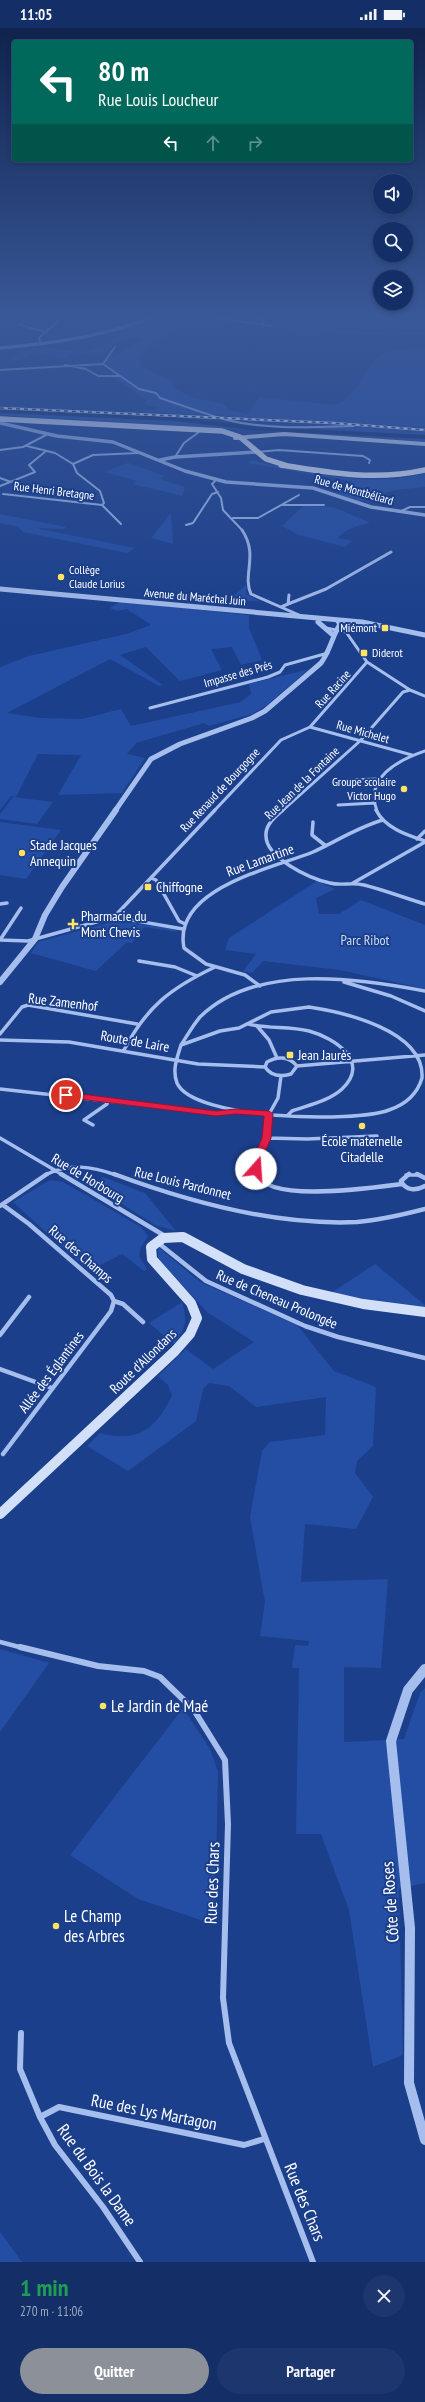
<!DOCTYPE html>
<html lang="fr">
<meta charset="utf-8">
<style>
body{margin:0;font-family:"PT Sans Narrow",sans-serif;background:#1d376e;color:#f1f3f6;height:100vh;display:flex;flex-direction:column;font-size:15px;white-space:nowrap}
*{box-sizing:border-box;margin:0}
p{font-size:13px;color:#9da9c0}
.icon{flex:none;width:22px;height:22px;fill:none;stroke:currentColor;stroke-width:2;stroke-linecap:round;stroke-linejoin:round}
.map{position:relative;height:2234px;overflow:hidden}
.panel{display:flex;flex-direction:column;background:#142f68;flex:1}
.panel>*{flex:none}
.hud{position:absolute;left:12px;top:12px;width:401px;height:122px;border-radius:4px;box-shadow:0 2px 6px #0003,0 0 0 1px #334a7c;background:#00695c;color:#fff;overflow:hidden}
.buttons{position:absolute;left:373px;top:146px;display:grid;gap:8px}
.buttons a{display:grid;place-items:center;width:40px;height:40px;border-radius:50%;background:#142f68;box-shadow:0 2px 6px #0003,0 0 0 1px #334a7c;font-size:20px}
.pin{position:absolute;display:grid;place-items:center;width:34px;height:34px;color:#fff;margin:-17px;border:2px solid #fff;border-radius:50%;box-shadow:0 1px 4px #0007}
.me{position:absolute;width:44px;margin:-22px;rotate:19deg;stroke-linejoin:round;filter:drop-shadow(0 0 3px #0008)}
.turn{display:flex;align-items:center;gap:14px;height:84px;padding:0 20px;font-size:18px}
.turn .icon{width:52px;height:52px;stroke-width:2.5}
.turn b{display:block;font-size:28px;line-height:34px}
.lanes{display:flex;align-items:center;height:38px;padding:0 20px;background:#0003;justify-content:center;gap:20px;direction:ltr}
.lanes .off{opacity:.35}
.round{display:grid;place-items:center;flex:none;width:42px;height:42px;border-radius:21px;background:#1d376e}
.overview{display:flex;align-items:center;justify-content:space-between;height:68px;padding:0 20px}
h1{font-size:24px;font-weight:600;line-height:30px;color:#1e9e55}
.action{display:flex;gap:8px;margin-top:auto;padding:8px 20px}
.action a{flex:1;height:46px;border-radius:24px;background:#8c9099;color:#fff;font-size:16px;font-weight:600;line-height:46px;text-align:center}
.action a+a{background:#1d376e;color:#f1f3f6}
.status{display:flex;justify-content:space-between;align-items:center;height:28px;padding:0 20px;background:#142f68;direction:ltr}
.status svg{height:11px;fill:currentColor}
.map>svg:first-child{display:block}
</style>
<div class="status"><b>11:05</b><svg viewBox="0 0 49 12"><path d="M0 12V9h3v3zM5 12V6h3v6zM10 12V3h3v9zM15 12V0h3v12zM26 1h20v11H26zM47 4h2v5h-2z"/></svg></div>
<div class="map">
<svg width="425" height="2234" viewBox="0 0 425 2234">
<rect width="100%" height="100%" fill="#1b3f8b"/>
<!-- green -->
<path fill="#244ea4" d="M 80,286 L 96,289 L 100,287 L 97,286 L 157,286 C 134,295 100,310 76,306 L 93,301 L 84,298 L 83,295 L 86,293 L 70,290 Z
M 276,286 L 323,286 L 321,288 L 324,289 L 317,291 L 327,293 L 327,299 C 359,305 392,305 425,304 L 425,306 L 298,307 L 296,306 L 296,302 L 285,295 L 287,291 Z
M 153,291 L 186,293 L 139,328 L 142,339 L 171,353 L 175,361 L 194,370 L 224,376 L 229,382 L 248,386 L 259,369 L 336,377 C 358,367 363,341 382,327 C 392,319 413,321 425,320 L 425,399 L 135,383 L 156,382 L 158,379 L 142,376 L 147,372 L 113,349 L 122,349 L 105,336 L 107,332 L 143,311 C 125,308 117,313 104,326 L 71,326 L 66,331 L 52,327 L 30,326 L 28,330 L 15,333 L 9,331 L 18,327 L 21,323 L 32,321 L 51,320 L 85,325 L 134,301 L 130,300 Z
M 12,385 L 183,392 L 248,402 L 0,387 L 0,386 Z
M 241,395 L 322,400 L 347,398 L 425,404 L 425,414 L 266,403 Z
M 252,432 C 299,444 379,461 425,445 L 425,459 L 395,462 L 358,474 L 338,465 L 352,453 L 247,435 Z
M 128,435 L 165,448 L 160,451 L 185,459 L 182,468 L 133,456 L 137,453 L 104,444 Z
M 303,478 L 334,479 L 370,495 C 359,497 345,501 338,510 L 352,513 L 345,519 L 299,507 L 282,498 Z
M 171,485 L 173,516 L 151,510 Z
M 0,486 L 66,499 L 63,501 L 38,500 L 40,501 L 135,520 L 127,525 L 23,504 L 19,499 L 0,495 Z
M 246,557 L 246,566 L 259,573 L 229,572 Z
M 121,573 L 249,587 L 249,600 L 262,632 L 241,637 L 232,619 L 211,621 L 222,642 L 180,653 L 146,619 L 120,627 L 163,657 L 159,658 L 110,631 L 7,685 L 41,690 L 82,691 L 121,681 L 131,698 L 241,674 L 251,666 L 249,656 L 309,641 L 267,677 L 252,686 L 209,698 L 204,695 L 136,715 L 127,726 L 145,730 L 122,765 L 58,767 L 81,727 L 38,726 L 16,769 L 11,768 L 0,782 L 0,639 L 29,628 L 126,606 L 151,597 L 127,581 L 117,583 L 110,580 Z
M 13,769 L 53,774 L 37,796 L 0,791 L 0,786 Z
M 0,794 L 61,802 L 26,851 L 0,847 Z
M 317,853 L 335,861 L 316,870 L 319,886 L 339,886 L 361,872 L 425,897 L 425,961 L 340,942 L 263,933 L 252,945 L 243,943 L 256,926 L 225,922 L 229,910 Z
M 116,893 L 174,901 L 178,904 L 144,899 L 132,915 L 127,914 L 96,943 L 31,925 L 38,914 Z
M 103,1149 L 145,1165 L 176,1203 L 155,1197 L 95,1159 Z
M 50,1152 L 63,1154 L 141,1199 L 148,1208 L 141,1219 L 139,1228 L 147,1241 L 144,1243 L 122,1226 L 89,1243 L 13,1174 Z
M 158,1219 L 200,1254 L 297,1297 L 334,1343 L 376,1359 L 373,1418 L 357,1433 L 355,1445 L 373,1469 L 356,1501 L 305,1496 L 301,1554 L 388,1551 L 381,1640 L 344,1639 L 344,1714 L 404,1711 L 420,1665 L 425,1660 L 425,1855 L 399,1861 L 403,2027 L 373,2039 L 349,1882 L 321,1806 L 296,1806 L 299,1640 L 292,1640 L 295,1617 L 308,1618 L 309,1613 L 260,1608 L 265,1574 L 250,1489 L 262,1423 L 270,1414 L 325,1407 L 326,1369 L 256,1379 L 229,1358 L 209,1355 L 203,1361 L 196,1393 L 128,1443 L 87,1418 L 100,1405 C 138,1415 155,1402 172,1368 L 168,1357 L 158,1348 L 186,1321 L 213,1341 L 254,1314 L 207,1284 L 158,1230 Z
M 375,1236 L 425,1277 L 425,1281 L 387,1277 L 331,1265 Z
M 182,1274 C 188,1294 185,1300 174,1316 L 149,1295 Z
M 0,1621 L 49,1635 L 0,1704 Z
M 183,1680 L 210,1721 L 218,1744 L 215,1897 L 138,1871 L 70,1827 Z
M 0,2204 L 22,2234 L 0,2234 Z"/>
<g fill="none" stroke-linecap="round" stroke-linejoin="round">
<!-- river -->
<path fill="#122d69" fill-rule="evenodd" d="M 0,381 L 176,389 L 251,398 L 425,407 L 425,411 L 251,402 L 176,393 L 0,385 Z"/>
<!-- minor-far4 -->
<path stroke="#a6beed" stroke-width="2" d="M 189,286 L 272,298
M 252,286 L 264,292 L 262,296
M 25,290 L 20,297 L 47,304
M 41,315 L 39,310 L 57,294 L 57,290 L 49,286
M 115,319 L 103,336 L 139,361 L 156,365 L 160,370 C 182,377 204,386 227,392 C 268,402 312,399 354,398
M 65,337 L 86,341 L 98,348 L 120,348
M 0,342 L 103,336
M 27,418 L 55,425 L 73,436
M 0,422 L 23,419 L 48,406
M 257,424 L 279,422 L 363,428 L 370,432 L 369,435
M 175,429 L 184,415 L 199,404
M 0,450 L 11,454
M 216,452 L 212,456 L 221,470 L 223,482 L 243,503
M 0,458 L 35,444 L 29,437 L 46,423
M 3,466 L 102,477
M 281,477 L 324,477
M 399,484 L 410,479 L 425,479
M 233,490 L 258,490 L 299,467
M 121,496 L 102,477 L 104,475 L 100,463 L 77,445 L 73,436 L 93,427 L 138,425
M 186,497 L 193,495 L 212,466 L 218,464"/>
<!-- minor-far3 -->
<path stroke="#a6beed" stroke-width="3" d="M 242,502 C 259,527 242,547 251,566 L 299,587
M 288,576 L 326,561 L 391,524
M 281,579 L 288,576 L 289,567
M 326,600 L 346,604 L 367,634 L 410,662 L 425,668
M 346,604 L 348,596
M 150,680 L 268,649 L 280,644 L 285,637 L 328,625
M 310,699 L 412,727
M 348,752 L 379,751
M 338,777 L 375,775
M 214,783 L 281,712 L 310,699 L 367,634
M 282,783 L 360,713 L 403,664 L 410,662
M 377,783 C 364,749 399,732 425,723"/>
<!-- minor-far2 -->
<path stroke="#a6beed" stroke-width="3.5" d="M 283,782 C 276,788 266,796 266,806 C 264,830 311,851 330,855 C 341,858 352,854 364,857 C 384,862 405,870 425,876
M 376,782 C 385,800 407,807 425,813
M 313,794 L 312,807 L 326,818
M 417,811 L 425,803
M 151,850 L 156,852 L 179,893 L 185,896
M 353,855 L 425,814
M 0,876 L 7,875
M 114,889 L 183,901
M 0,912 L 28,913 L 114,889 L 215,782
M 0,912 L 21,880
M 139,933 L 175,939 L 197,948
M 344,954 L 391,968 L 425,983
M 260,958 L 245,947 L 206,936 L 184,920 C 172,860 274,840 313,824 C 337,813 358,799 383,792
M 309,979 C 342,984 425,1002 422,1050 C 417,1067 404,1077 389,1082 C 355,1095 193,1092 177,1055 C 172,1042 177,1030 181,1017 L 220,1003 L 239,1000 L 271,984 Z
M 248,996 C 268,1001 289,998 309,1003 C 335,1010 371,1034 342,1061 C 329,1073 309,1077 292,1083 L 288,1087
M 257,998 L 269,1012 L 277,1030
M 0,1006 L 22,979 L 28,977 L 137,996
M 0,1012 L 69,1014 L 198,1036 L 265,1039
M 181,1017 C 187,1008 193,997 200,989 C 255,935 357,950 425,963
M 124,1022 C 147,978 171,960 215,939
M 297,1038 L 425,1027
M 265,1039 C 271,1048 281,1049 291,1046 L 297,1038
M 265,1039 L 267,1034 C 277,1028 289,1028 297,1038
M 0,1061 L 215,1085 L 231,1084
M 93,1097 L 84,1092 L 107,1076 L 108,1072
M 0,1110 L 63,1147
M 267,1110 L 307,1111 L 377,1108
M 45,1147 C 70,1135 91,1138 116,1147
M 258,1147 L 256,1134 L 266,1112 L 268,1088 L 278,1070 L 281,1048
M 406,1147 L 420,1147"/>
<!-- minor-far1 -->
<path stroke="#a6beed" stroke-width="4.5" d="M 61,1146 L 165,1208
M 114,1146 C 189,1174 275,1198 357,1194 C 380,1192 402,1187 425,1181
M 258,1146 C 266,1176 378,1159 402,1156
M 409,1146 L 401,1153 C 406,1163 416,1163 425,1158
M 417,1146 L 425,1150
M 3,1177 L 29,1196 L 111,1267 L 114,1273 L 123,1276 L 143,1294
M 0,1178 L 47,1146
M 157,1214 L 206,1253 L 305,1298 L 338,1309 L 425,1330
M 0,1307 L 29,1269
M 0,1341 L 52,1360
M 3,1426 L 111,1283 L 114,1273
M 0,1614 L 23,1620"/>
<!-- minor -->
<path stroke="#a6beed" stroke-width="6" d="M 20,1619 L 98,1638 L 144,1643 L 160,1649 L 194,1682 L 225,1732 L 228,1796 L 223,1970 L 229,2015 L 313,2234
M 21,2005 L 20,2041 L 40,2089 L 55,2117 L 103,2179 L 140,2234
M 40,2089 L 59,2079 L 244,2117 L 264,2111"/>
<!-- tertiary-far3 -->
<path stroke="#a6beed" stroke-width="3.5" d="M 0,320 C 55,315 109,308 160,286
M 0,395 L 57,408 L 113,414 L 185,443 L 226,454 L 313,460 L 371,479 L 425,487
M 160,432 L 175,429 L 257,424"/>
<!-- tertiary-far2 -->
<path stroke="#a6beed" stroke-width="5" d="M 0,561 L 362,594 L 425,607
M 318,594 L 333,607
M 115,783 L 151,731 L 180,716 L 252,690 L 265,683 L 321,635 C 330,623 332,609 340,596 L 337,592"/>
<!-- tertiary-far1 -->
<path stroke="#a6beed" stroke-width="6" d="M 0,954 L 35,911 L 45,887 L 62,859 L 116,782"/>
<!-- tertiary -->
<path stroke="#a6beed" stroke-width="10" d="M 425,1641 L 408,1662 L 391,1713 L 410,1900 L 409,2055 L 425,2112"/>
<!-- secondary-far1 -->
<path stroke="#d2dff9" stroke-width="4" d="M 235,410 L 284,406 L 425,416"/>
<!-- secondary -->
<path stroke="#d2dff9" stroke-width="10" d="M 0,1486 L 175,1323 L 190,1306 L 197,1290 L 191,1275 L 152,1231 L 151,1219 L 163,1210 L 183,1209 L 243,1241 L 302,1262 L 363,1276 L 425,1284"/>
<!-- primary -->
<path stroke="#ecf1ff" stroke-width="5.5" d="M 0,391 L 222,403 L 240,409 L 266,431 L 288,438
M 281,437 C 330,445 376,453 425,442"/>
<!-- rail casing -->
<g stroke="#fff" stroke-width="2.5">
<path id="rail" d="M 0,380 L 333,395 L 425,402"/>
</g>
<!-- rail -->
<use href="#rail" stroke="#1b3f8b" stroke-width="1.5" stroke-dasharray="4" stroke-linecap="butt"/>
</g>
<!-- sky -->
<linearGradient id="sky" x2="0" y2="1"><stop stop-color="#0f234c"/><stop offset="0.48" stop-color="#395898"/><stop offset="1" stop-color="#395898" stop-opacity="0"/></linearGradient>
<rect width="425" height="599" fill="url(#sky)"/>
<!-- route -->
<path fill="#e11d48" stroke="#92132f" d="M 66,1064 L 216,1083 L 236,1081 L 269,1083 L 273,1086 L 271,1110 L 261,1134 L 261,1141 L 256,1144 L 251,1141 L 252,1134 L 262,1110 L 264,1088 L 236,1086 L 216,1088 L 63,1069 L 62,1067 Z"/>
<!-- markers -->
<g fill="#fee462" stroke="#1b3f8b" stroke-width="1.5">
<circle cx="61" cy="549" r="4"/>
<rect x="381" y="596" width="8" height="8" rx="2"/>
<rect x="360" y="621" width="8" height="8" rx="2"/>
<circle cx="404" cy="761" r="4"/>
<circle cx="22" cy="825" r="4"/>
<rect x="144" y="855" width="8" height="8" rx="2"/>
<path d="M71 890h4v4h4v4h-4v4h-4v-4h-4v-4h4z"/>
<rect x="286" y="1023" width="8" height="8" rx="2"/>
<circle cx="362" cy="1098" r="4"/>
<circle cx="103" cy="1678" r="4"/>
<circle cx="56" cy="1898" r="4"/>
</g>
<g text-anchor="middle" stroke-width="4" stroke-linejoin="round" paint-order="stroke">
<!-- far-street labels -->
<g font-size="12" fill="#fff" stroke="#1b3f8b">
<text transform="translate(354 462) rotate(16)" y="4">Rue de Montbéliard</text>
<text transform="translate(54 463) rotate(7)" y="4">Rue Henri Bretagne</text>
<text transform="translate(195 569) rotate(5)" y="4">Avenue du Maréchal Juin</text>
<text transform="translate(238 646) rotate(-16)" y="4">Impasse des Prés</text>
<text transform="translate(333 661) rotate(-48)" y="4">Rue Racine</text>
<text transform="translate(363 704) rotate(16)" y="4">Rue Michelet</text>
<text transform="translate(302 755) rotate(-44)" y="4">Rue Jean de la Fontaine</text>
<text transform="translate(220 762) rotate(-47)" y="4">Rue Renaud de Bourgogne</text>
</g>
<!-- far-poi labels -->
<g font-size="12" fill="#fff" stroke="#1b3f8b" text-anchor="start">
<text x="69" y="546">Collège<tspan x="69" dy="14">Claude Lorius</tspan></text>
<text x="377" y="604" text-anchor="end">Miémont</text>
<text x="372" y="629">Diderot</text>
<text x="396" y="758" text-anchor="end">Groupe scolaire<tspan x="396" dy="14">Victor Hugo</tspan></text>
</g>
<!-- poi labels -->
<g font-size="14" fill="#fff" stroke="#1b3f8b" text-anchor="start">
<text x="30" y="822">Stade Jacques<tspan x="30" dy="16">Annequin</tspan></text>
<text x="156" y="864">Chiffogne</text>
<text x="81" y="893">Pharmacie du<tspan x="81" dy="16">Mont Chevis</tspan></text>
<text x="298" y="1032">Jean Jaurès</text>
<text x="362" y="1118" text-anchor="middle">École maternelle<tspan x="362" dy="16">Citadelle</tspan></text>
</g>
<!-- street labels -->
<g font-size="14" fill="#fff" stroke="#1b3f8b">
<text transform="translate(260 832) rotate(-20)" y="5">Rue Lamartine</text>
<text transform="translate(63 974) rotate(7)" y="5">Rue Zamenhof</text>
<text transform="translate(135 1013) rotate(10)" y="5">Route de Laire</text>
<text transform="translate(88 1150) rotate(31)" y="5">Rue de Horbourg</text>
<text transform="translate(183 1155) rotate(14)" y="5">Rue Louis Pardonnet</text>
<text transform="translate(81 1226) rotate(41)" y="5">Rue des Champs</text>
<text transform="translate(277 1271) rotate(23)" y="5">Rue de Cheneau Prolongée</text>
<text transform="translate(143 1333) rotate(-44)" y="5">Route d'Allondans</text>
<text transform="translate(51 1344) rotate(-53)" y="5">Allée des Églantines</text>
</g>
<!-- park labels -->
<g font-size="14" fill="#cbdbf9" stroke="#1b3f8b">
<text x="365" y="917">Parc Ribot</text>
</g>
<!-- near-poi labels -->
<g font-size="17" fill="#fff" stroke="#1b3f8b" text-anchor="start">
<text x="111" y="1684">Le Jardin de Maé</text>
<text x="64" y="1894">Le Champ<tspan x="64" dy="20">des Arbres</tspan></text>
</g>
<!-- near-street labels -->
<g font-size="17" fill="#fff" stroke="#1b3f8b">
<text transform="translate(212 1855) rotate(-88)" y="6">Rue des Chars</text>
<text transform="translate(390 1874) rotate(-94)" y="6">Côte de Roses</text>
<text transform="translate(154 2084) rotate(11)" y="6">Rue des Lys Martagon</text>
<text transform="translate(97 2147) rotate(54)" y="6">Rue du Bois la Dame</text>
<text transform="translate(305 2174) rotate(68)" y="6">Rue des Chars</text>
</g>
</g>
</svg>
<div class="buttons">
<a><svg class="icon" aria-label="sound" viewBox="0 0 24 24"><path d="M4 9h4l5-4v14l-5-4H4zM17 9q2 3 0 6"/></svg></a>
<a><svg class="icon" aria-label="search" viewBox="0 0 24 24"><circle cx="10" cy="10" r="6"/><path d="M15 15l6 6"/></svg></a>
<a><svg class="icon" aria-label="layers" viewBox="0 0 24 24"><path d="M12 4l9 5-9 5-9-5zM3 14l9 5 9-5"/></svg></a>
</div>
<div class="pin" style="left:66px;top:1067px;background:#d93025"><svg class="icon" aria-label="arrive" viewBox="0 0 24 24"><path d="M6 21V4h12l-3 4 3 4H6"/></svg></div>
<svg class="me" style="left:256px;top:1141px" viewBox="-20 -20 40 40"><circle r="19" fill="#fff"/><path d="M0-13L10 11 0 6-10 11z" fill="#e11d48"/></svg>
<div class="hud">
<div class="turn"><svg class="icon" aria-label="left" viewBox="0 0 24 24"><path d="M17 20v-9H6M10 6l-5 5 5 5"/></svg><div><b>80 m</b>Rue Louis Loucheur</div></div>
<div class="lanes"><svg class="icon" aria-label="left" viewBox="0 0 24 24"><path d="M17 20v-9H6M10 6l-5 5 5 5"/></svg><svg class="icon off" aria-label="ahead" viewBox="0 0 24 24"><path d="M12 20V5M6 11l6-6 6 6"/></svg><svg class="icon off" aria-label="right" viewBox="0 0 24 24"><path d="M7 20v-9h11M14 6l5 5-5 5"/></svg></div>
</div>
</div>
<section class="panel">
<div class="overview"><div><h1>1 min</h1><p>270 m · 11:06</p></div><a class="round"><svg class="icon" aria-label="close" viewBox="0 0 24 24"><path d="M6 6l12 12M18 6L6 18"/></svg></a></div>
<div class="action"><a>Quitter</a><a>Partager</a></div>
</section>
